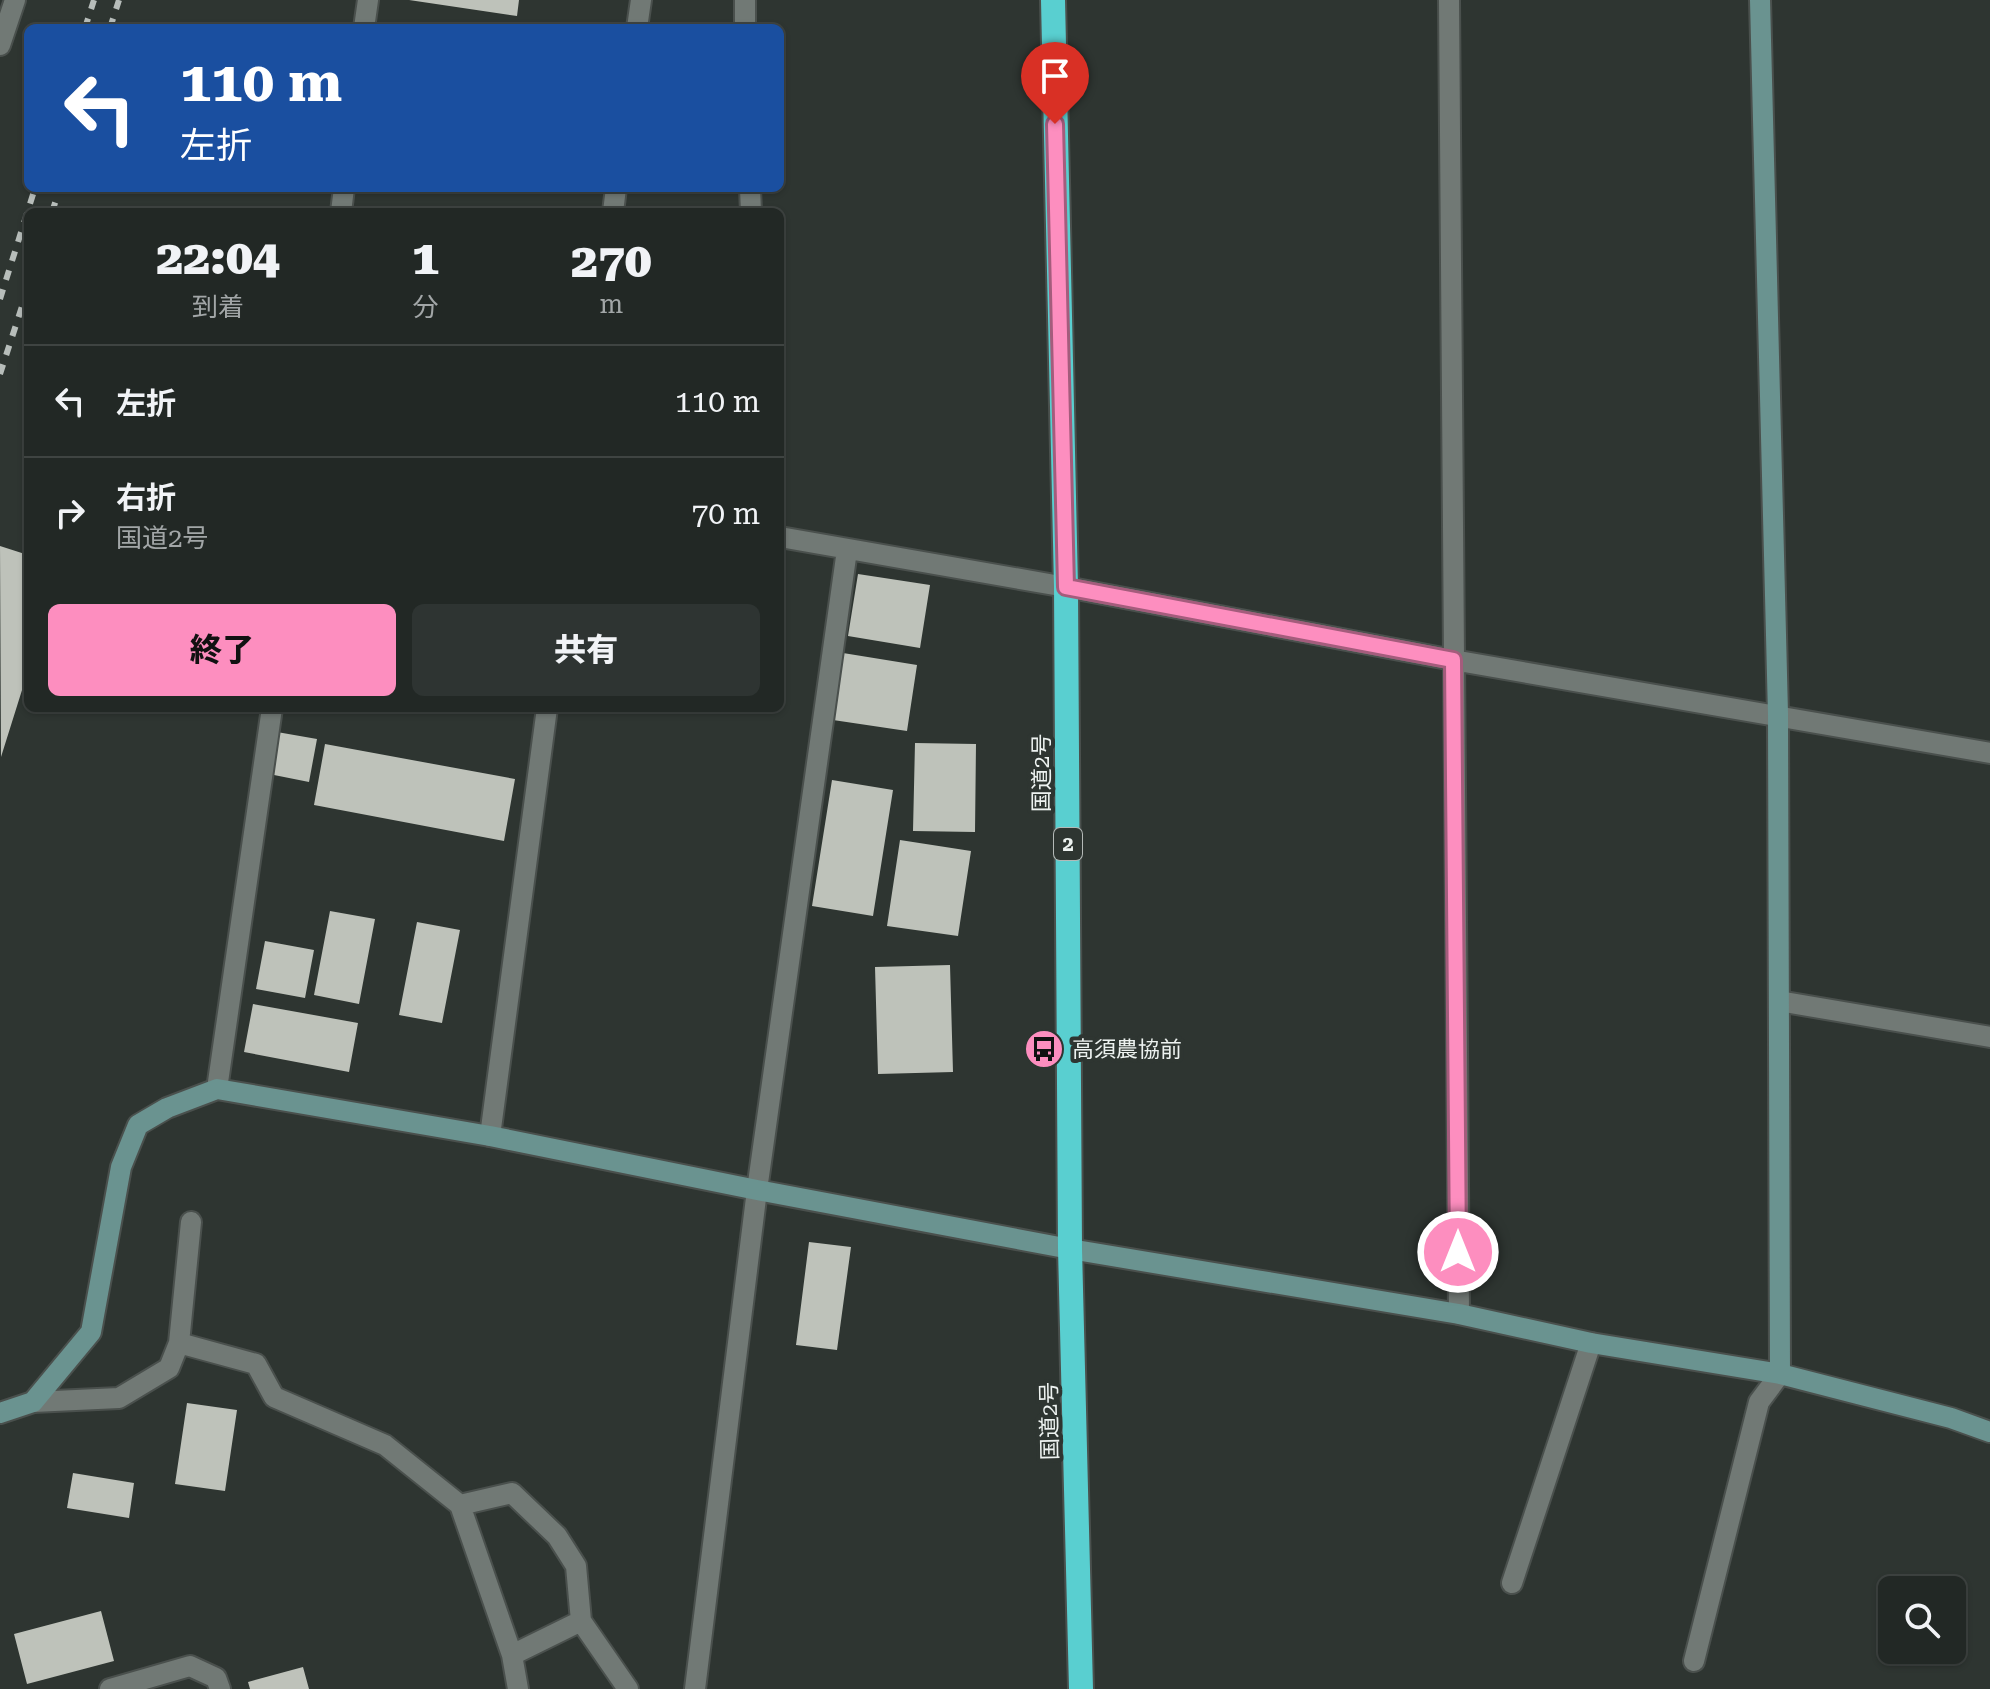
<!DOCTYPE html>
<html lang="ja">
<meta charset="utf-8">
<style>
body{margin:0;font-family:"Roboto Serif","Noto Sans JP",serif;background:#2e3432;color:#f1f3f6;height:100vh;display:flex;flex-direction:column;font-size:30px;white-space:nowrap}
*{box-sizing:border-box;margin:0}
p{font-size:26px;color:#a2a6a7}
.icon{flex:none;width:44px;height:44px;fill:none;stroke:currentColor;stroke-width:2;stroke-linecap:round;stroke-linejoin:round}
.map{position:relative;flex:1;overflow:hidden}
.details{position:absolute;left:24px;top:208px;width:760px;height:504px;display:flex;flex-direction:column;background:#222825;border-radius:12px;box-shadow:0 2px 6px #0004,0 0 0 2px #3f4442}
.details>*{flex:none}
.banner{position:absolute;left:24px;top:24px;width:760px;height:168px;border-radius:12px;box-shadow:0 2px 6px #0004,0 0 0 2px #3f4442;background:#1a4fa0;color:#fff;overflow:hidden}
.tools{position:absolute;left:1878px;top:1576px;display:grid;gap:16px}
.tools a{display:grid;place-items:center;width:88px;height:88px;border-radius:12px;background:#222825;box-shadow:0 2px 6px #0004,0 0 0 2px #3f4442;font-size:40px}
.pin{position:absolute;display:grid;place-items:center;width:68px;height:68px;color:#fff;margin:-82px -34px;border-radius:50% 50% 50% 0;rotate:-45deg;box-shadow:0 0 8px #0007}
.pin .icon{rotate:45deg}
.me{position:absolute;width:88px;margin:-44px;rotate:0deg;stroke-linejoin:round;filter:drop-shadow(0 0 6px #0008)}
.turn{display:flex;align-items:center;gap:28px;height:168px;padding:0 24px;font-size:36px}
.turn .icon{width:104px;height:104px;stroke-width:2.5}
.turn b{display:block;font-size:56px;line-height:68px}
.eta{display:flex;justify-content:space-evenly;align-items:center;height:136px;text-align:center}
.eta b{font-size:48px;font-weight:800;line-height:56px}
.button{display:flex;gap:16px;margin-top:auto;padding:16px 24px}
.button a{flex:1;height:92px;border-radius:12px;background:#fd8ebf;color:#111;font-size:32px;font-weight:800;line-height:92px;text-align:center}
.button a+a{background:#2e3432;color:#f1f3f6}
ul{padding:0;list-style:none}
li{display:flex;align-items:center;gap:24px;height:112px;padding:0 24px;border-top:2px solid #3f4442}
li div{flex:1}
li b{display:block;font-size:30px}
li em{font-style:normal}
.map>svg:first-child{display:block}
</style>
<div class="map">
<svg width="1990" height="1689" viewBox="0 0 1990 1689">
<rect width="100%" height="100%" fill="#2e3531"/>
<!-- building -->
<path fill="#bec2ba" d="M 409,0 L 519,0 L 517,16 Z
M 0,546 L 28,555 L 28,671 L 1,757 Z
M 858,574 L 930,585 L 920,648 L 848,636 Z
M 843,653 L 917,665 L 907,731 L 833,720 Z
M 277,732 L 317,739 L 309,782 L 269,774 Z
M 915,743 L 976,744 L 975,832 L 913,831 Z
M 325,744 L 515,779 L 504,841 L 314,805 Z
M 832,780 L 893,790 L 873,916 L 812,906 Z
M 900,840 L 971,851 L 958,936 L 887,926 Z
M 330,911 L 375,919 L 359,1004 L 314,995 Z
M 417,922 L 460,930 L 442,1023 L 399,1015 Z
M 265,941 L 314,950 L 305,998 L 256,989 Z
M 950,965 L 953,1072 L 878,1074 L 875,967 Z
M 253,1004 L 358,1023 L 349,1072 L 244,1052 Z
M 809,1242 L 851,1247 L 837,1350 L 796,1345 Z
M 187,1403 L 237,1410 L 225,1491 L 175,1484 Z
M 73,1473 L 134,1483 L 129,1518 L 67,1508 Z
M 101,1611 L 114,1661 L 27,1684 L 14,1634 Z
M 303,1667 L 309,1689 L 250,1689 L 248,1682 Z"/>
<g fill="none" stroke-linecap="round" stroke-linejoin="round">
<!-- street casing -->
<g stroke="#4a504d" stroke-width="24">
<path id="street" d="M 745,0 L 745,28
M 1449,0 L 1459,1314
M 364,28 L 368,0
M 637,28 L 641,0
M 0,45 L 15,0
M 750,188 L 751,212
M 341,212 L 344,188
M 613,212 L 616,188
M 780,537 L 1066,587 L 1453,660 L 1990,753
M 1779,1001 L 1990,1037
M 217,1089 L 272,708
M 490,1136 L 547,708
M 179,1343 L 256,1364 L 274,1397 L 385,1445 L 460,1505 L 512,1493 L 557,1536 L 576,1566 L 581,1621 L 628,1689
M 33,1402 L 119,1398 L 169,1368 L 179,1343 L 191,1222
M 460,1505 L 512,1655 L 518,1689
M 1512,1583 L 1591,1343
M 512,1655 L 581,1621
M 1694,1661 L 1759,1402 L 1780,1374
M 110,1689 L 190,1666 L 216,1678 L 220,1689
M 695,1689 L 757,1190 L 847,550"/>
</g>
<!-- secondary casing -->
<g stroke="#4a504d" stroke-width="24">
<path id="secondary" d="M 1760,0 L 1778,714 L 1780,1374
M 0,1413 L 33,1402 L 91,1332 L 121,1167 L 138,1125 L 167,1108 L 217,1089 L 490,1136 L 757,1190 L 1070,1249 L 1459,1314 L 1591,1343 L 1780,1374 L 1951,1418 L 1990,1432"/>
</g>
<!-- highway casing -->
<g stroke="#4a504d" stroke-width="28">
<path id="highway" d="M 1053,0 L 1066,587 L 1070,1249 L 1081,1689"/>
</g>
<!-- street -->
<use href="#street" stroke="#717975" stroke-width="20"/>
<!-- secondary -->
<use href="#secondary" stroke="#6a9390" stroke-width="20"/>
<!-- highway -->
<use href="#highway" stroke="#59cfd0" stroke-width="24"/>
<!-- rail -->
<path stroke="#b7bdba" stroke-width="6" stroke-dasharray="10 10" stroke-linecap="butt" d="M 85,28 L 94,0
M 110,28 L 119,0
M 52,212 L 60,188
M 0,299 L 35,188
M 0,374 L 28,288"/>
</g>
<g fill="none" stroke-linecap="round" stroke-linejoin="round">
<!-- route casing -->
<g stroke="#a45c7c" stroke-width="20">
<path id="route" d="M 1055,124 L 1066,587 L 1453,660 L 1458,1252"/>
</g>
<!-- route -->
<use href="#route" stroke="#fd8ebf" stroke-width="14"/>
</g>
<!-- icons -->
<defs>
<g id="bus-disc" transform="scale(2)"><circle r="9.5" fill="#fd8ebf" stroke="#2e3531"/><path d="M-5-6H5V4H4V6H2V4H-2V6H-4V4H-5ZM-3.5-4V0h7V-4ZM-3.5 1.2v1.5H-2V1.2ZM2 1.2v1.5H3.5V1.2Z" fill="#111"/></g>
</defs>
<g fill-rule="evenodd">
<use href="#bus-disc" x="1044" y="1049"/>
</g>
<g text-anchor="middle" stroke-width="8" stroke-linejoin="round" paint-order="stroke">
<!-- shield labels -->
<rect fill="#2e3531" stroke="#b4b9b7" stroke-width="2" x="1054" y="828" width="28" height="32" rx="6"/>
<g font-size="20" font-weight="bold" fill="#edf2f0">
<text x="1068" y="851">2</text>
</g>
<!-- street labels -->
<g font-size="22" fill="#edf2f0" stroke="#2e3531">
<text transform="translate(1041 773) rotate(-90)" y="8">国道2号</text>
<text transform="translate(1049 1421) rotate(-91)" y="8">国道2号</text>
</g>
<!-- poi labels -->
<g font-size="22" fill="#edf2f0" stroke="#2e3531" text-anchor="start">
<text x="1072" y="1057">高須農協前</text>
</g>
</g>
</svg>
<div class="tools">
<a><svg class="icon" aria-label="search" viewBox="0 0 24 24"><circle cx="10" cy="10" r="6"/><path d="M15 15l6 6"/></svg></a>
</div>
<div class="pin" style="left:1055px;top:124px;background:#d93025"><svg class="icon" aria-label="arrive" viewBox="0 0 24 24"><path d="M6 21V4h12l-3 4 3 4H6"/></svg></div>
<svg class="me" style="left:1458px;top:1252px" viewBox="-20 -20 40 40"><circle r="17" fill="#fd8ebf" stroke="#fff" stroke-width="3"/><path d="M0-11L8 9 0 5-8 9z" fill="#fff"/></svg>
<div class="banner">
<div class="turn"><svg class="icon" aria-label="left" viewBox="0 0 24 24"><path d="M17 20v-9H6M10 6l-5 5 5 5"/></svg><div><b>110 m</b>左折</div></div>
</div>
<section class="details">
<div class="eta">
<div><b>22:04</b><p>到着</p></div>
<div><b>1</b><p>分</p></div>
<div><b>270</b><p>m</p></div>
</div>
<ul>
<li><svg class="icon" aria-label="left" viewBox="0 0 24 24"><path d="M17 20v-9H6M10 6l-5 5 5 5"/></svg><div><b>左折</b></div><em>110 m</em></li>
<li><svg class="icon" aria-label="right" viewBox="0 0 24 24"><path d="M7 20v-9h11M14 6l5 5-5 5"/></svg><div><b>右折</b><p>国道2号</p></div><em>70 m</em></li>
</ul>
<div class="button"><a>終了</a><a>共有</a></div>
</section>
</div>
